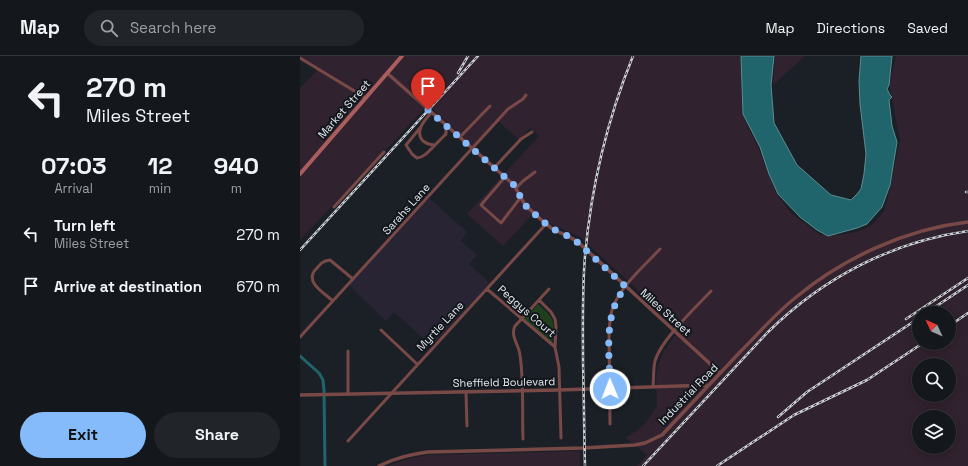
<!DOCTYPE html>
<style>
body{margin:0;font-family:"Space Grotesk",sans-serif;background:#212529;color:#f1f3f6;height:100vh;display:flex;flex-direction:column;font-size:15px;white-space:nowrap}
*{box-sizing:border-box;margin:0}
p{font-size:13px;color:#9da0a3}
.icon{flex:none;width:22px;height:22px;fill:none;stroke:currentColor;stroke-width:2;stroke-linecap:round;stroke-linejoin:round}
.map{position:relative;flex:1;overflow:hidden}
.drawer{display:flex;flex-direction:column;background:#14181c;width:300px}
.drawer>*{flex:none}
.banner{background:#14181c;color:#f1f3f6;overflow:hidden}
.needle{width:26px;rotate:314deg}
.buttons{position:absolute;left:612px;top:250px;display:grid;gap:8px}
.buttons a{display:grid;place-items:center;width:44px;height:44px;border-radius:50%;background:#14181c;box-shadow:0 2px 10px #0003,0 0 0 1px #33373b;font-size:20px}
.pin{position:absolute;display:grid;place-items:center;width:34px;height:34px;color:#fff;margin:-41px -17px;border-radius:50% 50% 50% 0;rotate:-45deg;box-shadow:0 0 4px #0007}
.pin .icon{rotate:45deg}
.me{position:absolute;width:44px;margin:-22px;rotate:359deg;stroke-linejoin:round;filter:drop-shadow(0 0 3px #0008)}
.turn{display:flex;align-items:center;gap:14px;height:84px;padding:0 20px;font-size:18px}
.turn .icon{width:52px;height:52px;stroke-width:2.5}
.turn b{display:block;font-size:28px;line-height:34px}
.eta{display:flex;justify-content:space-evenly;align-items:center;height:68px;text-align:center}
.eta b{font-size:24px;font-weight:700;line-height:28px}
.action{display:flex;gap:8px;margin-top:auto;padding:8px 20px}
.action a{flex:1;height:46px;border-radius:24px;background:#86bbfb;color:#111;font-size:16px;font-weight:700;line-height:46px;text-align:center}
.action a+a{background:#212529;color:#f1f3f6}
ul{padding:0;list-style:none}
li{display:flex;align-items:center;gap:12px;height:52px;padding:0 20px}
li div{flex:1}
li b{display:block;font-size:15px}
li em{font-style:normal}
header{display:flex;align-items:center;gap:24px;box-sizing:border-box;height:56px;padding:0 20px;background:#14181c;border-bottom:1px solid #33373b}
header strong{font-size:19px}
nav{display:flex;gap:22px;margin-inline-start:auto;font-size:14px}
.search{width:280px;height:36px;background:#212529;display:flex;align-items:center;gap:10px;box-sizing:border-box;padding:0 14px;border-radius:22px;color:#9da0a3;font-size:15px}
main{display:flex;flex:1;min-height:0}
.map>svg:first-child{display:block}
</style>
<header>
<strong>Map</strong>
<div class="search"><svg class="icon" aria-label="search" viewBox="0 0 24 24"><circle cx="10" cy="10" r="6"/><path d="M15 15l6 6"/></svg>Search here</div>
<nav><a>Map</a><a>Directions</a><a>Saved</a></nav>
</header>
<main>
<section class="drawer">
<div class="banner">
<div class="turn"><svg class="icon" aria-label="left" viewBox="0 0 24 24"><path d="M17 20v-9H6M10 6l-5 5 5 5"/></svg><div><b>270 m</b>Miles Street</div></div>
</div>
<div class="eta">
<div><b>07:03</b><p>Arrival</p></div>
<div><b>12</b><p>min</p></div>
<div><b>940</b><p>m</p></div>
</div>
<ul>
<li><svg class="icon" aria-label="left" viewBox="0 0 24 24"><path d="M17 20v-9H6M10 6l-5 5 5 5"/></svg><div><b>Turn left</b><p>Miles Street</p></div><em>270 m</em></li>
<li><svg class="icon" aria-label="arrive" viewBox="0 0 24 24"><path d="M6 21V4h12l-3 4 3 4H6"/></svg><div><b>Arrive at destination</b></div><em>670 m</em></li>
</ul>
<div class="action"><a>Exit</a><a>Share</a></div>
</section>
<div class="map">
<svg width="668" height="410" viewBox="0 0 668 410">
<rect width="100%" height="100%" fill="#1b2026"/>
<!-- industrial -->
<path fill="#30222e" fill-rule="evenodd" d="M 0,0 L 441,0 L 442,58 L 458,91 L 476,137 L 490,156 L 520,179 L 539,179 L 557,176 L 572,169 L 584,155 L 590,132 L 600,84 L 589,27 L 596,0 L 668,0 L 668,410 L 337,410 L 347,399 L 326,382 L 344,369 L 357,350 L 356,323 L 358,310 L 363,296 L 380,273 L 280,181 L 251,168 L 235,156 L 203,190 L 167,158 L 239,80 L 230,72 L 219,84 L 199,66 L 175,92 L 128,49 L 0,184 L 0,32 L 17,14 L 0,1 ZM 619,257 L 649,257 L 649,287 L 619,287 ZM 619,309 L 649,309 L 649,339 L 619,339 ZM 619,361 L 649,361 L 649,391 L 619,391 Z
M 475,0 L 505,0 L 473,29 Z
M 280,395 L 280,410 L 87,410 L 108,403 L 128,399 Z"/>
<!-- education -->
<path fill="#282434" d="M 129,142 L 167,176 L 161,185 L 177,199 L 169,208 L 190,227 L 132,290 L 94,256 L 86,265 L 49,229 Z"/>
<!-- green -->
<path fill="#1f3f1d" d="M 238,248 C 255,263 255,265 252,287 L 224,263 Z"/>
<!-- water -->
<path fill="#20656b" stroke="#5b8d92" d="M 441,0 L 474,0 L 471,29 L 474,67 L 497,109 L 531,139 L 551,144 L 557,138 L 561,133 L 564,118 L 566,98 L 560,48 L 559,25 L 561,0 L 592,0 L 589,29 L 587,33 L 590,39 L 592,41 L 589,44 L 592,70 L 597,86 L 590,129 L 582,151 L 567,168 L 557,172 L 528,180 L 517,174 L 500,161 L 478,138 L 469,118 L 460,91 L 443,58 Z"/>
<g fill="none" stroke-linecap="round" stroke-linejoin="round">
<!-- canal -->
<path stroke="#20656b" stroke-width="3" d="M 0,300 L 19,317 L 23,324 L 24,334 L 25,410"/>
<!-- minor -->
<path stroke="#784947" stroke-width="3" d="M 0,2 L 66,42
M 131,57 C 125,64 114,75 123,85 C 127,88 130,89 135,89 L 146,78 L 146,74 L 148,71
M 120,72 L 106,89 L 112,98 L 117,102 C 125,101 129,95 135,89
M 160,81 L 190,50
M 194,112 L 221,83 L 232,76
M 205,121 L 181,149 L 201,167 L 221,141
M 216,132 L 223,125 L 235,116
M 34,151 L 84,96
M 187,233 L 255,291
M 239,244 L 251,256 L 255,263 L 256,270 L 255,291 L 259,311 L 261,382
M 33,245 C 23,236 3,225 17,212 C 21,207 23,205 30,204 L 53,223
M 81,274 L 117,308
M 0,281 L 208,53 L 223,43 L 226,39
M 48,295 L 48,338
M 353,330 C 354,322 353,314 355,305 C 361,284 395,252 411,235
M 166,336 L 167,370
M 310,368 L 309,275 C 310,267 310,258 313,251 C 320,231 346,208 360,193
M 223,383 C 222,355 224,326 220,299 C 219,289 210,280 215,270 L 249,233
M 48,385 L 246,168"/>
<!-- tertiary -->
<path stroke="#784947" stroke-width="3.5" d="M 87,17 L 214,129 L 225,149 L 246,168 L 254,174 L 268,180 L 278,186 L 420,317
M 0,339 L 259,334 L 409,329
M 79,410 C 95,402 111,398 128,396 L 283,392 L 335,389 L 345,387 L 362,379 C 388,351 415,323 441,295 C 459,277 475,258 495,242 C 543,202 606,173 668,166"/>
<!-- secondary -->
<path stroke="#a95e5d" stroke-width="4" d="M 0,118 L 102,0"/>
<!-- rail casing -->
<g stroke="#ccd0d4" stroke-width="2.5">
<path id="rail" d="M 158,17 L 168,0
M 666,136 L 668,136
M 0,194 L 178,0
M 626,257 L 668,229
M 606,263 L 668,222
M 649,270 L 668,257
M 478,361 L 507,336 L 619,262
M 285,410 C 284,376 284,341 283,307 C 283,271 282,236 285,200 C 291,132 307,64 333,0
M 343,410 L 468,276 C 523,222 591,186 668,175
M 417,410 L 494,359 L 567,324 L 623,287"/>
</g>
<!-- rail -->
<use href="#rail" stroke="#12171d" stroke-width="1" stroke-dasharray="3" stroke-linecap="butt"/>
</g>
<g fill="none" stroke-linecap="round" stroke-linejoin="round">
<!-- route -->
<path stroke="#86bbfb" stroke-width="7" stroke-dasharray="0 12.6" d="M 128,54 L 214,129 L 225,149 L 238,161 L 251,172 L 268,180 L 277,186 L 326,231 C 302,258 310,299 310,333"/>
</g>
<g text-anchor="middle" stroke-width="4" stroke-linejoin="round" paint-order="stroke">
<!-- street labels -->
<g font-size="11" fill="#e5e9ed" stroke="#12171d">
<text transform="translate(44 53) rotate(-49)" y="4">Market Street</text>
<text transform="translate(106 153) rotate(-48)" y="4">Sarahs Lane</text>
<text transform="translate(227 255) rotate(41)" y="4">Peggys Court</text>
<text transform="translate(366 256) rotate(42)" y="4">Miles Street</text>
<text transform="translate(140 270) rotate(-47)" y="4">Myrtle Lane</text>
<text transform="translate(204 326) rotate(-1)" y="4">Sheffield Boulevard</text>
<text transform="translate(388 338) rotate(-46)" y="4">Industrial Road</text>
</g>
</g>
</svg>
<div class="buttons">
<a><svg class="needle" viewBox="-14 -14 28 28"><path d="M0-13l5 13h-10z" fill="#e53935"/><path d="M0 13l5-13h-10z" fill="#9da0a3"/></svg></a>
<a><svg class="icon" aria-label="search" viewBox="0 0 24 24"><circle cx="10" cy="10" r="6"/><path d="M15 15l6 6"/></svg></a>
<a><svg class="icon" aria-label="layers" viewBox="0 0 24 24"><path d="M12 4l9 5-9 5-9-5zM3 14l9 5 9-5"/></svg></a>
</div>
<div class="pin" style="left:128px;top:54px;background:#d93025"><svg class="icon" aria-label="arrive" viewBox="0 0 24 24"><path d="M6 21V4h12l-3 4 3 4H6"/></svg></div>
<svg class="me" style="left:310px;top:333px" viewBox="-20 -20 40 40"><circle r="17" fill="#86bbfb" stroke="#fff" stroke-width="3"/><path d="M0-11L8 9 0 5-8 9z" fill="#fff"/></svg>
</div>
</main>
